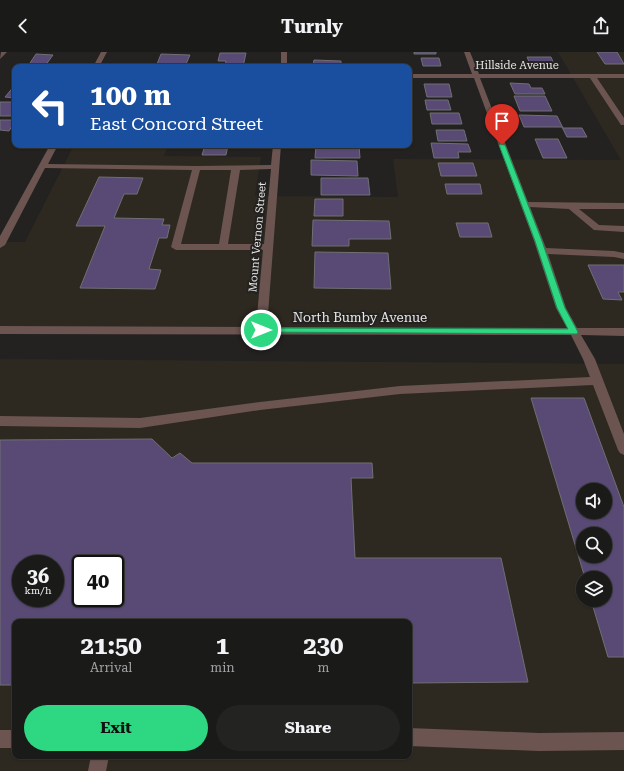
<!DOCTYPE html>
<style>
body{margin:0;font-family:"Roboto Serif",serif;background:#232321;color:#f1f3f6;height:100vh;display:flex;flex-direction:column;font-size:15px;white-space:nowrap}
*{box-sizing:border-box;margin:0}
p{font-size:13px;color:#9fa1a2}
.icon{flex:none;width:22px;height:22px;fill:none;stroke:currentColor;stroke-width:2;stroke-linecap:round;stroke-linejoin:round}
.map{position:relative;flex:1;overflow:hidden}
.sheet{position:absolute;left:12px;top:567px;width:400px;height:140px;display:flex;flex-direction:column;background:#1a1a18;border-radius:8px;box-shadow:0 1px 3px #0004,0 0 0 1px #383837}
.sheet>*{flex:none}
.hud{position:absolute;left:12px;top:12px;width:400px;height:84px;border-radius:8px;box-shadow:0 1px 3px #0004,0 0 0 1px #383837;background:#1a4fa0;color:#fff;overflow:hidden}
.fabs{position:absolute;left:576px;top:431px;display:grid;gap:8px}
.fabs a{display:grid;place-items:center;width:36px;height:36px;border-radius:50%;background:#1a1a18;box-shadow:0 1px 3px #0004,0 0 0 1px #383837;font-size:20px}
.speed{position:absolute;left:12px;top:503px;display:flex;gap:8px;font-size:20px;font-weight:700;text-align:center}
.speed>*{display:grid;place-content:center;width:52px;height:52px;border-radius:50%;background:#1a1a18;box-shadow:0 1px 3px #0004,0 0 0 1px #383837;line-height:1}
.speed small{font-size:10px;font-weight:400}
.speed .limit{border:2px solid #111;border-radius:6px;background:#fff;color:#111}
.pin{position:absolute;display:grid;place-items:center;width:34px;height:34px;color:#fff;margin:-41px -17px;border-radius:50% 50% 50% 0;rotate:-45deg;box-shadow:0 0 4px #0007}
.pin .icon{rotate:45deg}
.me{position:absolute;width:44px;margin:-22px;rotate:90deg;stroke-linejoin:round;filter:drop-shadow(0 0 3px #0008)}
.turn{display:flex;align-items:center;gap:14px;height:84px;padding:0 12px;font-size:18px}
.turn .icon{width:52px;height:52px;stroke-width:2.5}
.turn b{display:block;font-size:28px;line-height:34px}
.eta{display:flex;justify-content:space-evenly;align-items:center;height:68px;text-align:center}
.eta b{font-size:24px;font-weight:700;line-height:28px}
.primary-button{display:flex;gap:8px;margin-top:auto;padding:8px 12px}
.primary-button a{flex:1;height:46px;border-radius:24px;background:#2ed883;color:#111;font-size:16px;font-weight:700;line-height:46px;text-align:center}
.primary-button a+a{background:#232321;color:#f1f3f6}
header{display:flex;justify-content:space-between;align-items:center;height:52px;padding:0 12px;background:#1a1a18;font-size:18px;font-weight:700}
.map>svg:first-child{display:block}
</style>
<header><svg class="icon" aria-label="back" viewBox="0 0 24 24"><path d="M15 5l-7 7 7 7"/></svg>Turnly<svg class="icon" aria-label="share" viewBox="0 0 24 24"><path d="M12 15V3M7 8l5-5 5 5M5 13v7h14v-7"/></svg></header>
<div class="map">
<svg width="624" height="719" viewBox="0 0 624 719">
<rect width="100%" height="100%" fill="#232220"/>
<!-- built -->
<path fill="#2d2921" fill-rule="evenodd" d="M 558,0 L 624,0 L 624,280 L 0,278 L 0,190 L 25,190 L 74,93 L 168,93 L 164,104 L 261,105 L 255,144 L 398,145 L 393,107 L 621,108 Z
M 0,307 L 624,312 L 624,719 L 0,719 ZM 583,438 L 605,438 L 605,460 L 583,460 ZM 583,482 L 605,482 L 605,504 L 583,504 ZM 21,512 L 55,512 L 55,546 L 21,546 ZM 81,512 L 115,512 L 115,546 L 81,546 ZM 583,526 L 605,526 L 605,548 L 583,548 ZM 15,570 L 409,570 L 409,704 L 15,704 Z"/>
<!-- building -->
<path fill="#584a75" stroke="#706f72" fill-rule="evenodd" d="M 414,0 L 436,0 L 436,2 L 414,2 Z
M 597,0 L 617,0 L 624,12 L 605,12 Z
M 220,1 L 246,1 L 243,15 L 225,15 L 226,9 L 218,9 Z
M 36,2 L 53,3 L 45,14 L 28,14 Z
M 161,2 L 190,3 L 186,12 L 157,12 Z
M 527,5 L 551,5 L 554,12 L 530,12 Z
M 421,6 L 439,6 L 441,14 L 423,14 Z
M 314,8 L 341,9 L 341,15 L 313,14 Z
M 510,31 L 529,32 L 531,36 L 542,36 L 545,42 L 515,42 Z
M 424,32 L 449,32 L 452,45 L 427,45 Z
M 15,33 L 15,46 L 5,45 Z
M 514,44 L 545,44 L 552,59 L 520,59 Z
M 425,48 L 448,48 L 451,58 L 427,58 Z
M 0,50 L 15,50 L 15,58 L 11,64 L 0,64 Z
M 430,61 L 459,61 L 462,72 L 432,72 Z
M 519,63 L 557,64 L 563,76 L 582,76 L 587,85 L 567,85 L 562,75 L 524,75 Z
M 0,68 L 15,68 L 15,69 L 9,79 L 0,78 Z
M 436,78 L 464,78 L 467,89 L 438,89 Z
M 535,87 L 558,87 L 567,106 L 543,106 Z
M 431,91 L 468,92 L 471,100 L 458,100 L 459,106 L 434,106 Z
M 205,93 L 228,93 L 226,103 L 202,103 Z
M 316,93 L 359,93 L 360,106 L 315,106 Z
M 311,108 L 357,109 L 358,124 L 311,123 Z
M 438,111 L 473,111 L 477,124 L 441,124 Z
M 99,125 L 143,126 L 137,142 L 124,142 L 114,166 L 164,167 L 162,173 L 170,173 L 167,186 L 159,186 L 149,217 L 161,218 L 155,237 L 80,236 L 105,174 L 76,174 Z
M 321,126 L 368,126 L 370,143 L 321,143 Z
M 445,132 L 480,132 L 482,142 L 447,142 Z
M 315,147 L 343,147 L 343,164 L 314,164 Z
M 313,168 L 389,169 L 391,187 L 349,187 L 349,194 L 312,194 Z
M 456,171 L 488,171 L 492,185 L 460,185 Z
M 315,200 L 388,201 L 391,237 L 314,236 Z
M 588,213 L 624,213 L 624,240 L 618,240 L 622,248 L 603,247 Z
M 531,346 L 584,346 L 624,455 L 624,605 L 608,605 L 591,548 L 605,548 L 605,526 L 585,526 ZM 583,438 L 605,438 L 605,460 L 583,460 ZM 583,482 L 605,482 L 605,504 L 583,504 Z
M 152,387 L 172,406 L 180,401 L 192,411 L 372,411 L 373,426 L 351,426 L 355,506 L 501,506 L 528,630 L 409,631 L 409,570 L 15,570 L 15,633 L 0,633 L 0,388 ZM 21,512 L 55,512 L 55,546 L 21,546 ZM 81,512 L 115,512 L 115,546 L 81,546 Z"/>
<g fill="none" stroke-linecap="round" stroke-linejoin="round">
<!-- minor -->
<path fill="#6c5451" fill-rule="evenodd" d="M 1,0 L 7,0 L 0,7 Z
M 101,0 L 107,0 L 99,15 L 93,15 Z
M 281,0 L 287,0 L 287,15 L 281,15 Z
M 464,0 L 470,0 L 479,22 L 624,22 L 624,26 L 597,26 L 624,66 L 624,73 L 621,73 L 590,26 L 480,26 L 528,150 L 624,151 L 624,157 L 579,157 L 599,173 L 624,174 L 624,180 L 594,178 L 569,157 L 530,155 L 546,196 L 614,199 L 624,201 L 624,207 L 614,205 L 548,202 L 566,256 L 577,276 L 624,276 L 624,284 L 581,283 L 595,307 L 624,382 L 624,403 L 620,401 L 618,398 L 593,333 L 400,342 L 260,358 L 140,376 L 0,374 L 0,364 L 140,366 L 260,350 L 400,334 L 590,325 L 583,307 L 571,283 L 0,282 L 0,274 L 256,275 L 263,198 L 176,198 L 171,195 L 192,118 L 45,116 L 5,193 L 0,196 L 0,184 L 50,93 L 58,93 L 48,112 L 197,114 L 271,113 L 273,93 L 281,93 L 267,275 L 567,276 L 556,256 L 534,189 L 474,26 L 409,26 L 409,22 L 472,22 ZM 271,117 L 264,192 L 228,192 L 240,118 ZM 200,118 L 231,118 L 219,192 L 181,192 Z
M 409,676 L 539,681 L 624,680 L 624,698 L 539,699 L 409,694 Z
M 0,678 L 15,678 L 15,696 L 0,696 Z
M 91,704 L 109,704 L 106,719 L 88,719 Z"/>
</g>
<!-- route -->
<path fill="#2ed883" stroke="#1e8c55" d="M 500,92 L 505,93 L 542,189 L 565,256 L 578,280 L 577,282 L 258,280 L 258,277 L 261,276 L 568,277 L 557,256 L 535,189 L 499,93 Z"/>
<g text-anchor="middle" stroke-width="4" stroke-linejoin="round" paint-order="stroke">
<!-- far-street labels -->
<g font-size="11" fill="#e8e7e5" stroke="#232220">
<text x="517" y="17">Hillside Avenue</text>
<text transform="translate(257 185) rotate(-85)" y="4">Mount Vernon Street</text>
</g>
<!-- street labels -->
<g font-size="13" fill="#e8e7e5" stroke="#232220">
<text x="360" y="270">North Bumby Avenue</text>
</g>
</g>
</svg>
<div class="fabs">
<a><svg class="icon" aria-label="sound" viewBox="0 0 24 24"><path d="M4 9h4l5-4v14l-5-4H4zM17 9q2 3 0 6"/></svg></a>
<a><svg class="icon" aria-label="search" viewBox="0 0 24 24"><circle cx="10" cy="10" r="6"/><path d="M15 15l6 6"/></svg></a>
<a><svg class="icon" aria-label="layers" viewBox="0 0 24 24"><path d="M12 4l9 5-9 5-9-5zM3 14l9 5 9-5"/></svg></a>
</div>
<div class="speed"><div>36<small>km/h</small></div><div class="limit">40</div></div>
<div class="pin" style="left:502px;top:93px;background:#d93025"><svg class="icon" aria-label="arrive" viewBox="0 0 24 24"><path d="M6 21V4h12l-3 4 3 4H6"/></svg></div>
<svg class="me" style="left:261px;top:278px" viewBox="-20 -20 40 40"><circle r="17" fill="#2ed883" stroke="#fff" stroke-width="3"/><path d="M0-11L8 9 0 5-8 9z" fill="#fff"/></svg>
<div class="hud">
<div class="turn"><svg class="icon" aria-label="left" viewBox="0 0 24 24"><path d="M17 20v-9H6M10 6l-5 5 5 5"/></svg><div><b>100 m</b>East Concord Street</div></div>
</div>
<section class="sheet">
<div class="eta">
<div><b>21:50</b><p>Arrival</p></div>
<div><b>1</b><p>min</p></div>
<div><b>230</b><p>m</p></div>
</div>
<div class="primary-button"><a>Exit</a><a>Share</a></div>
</section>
</div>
